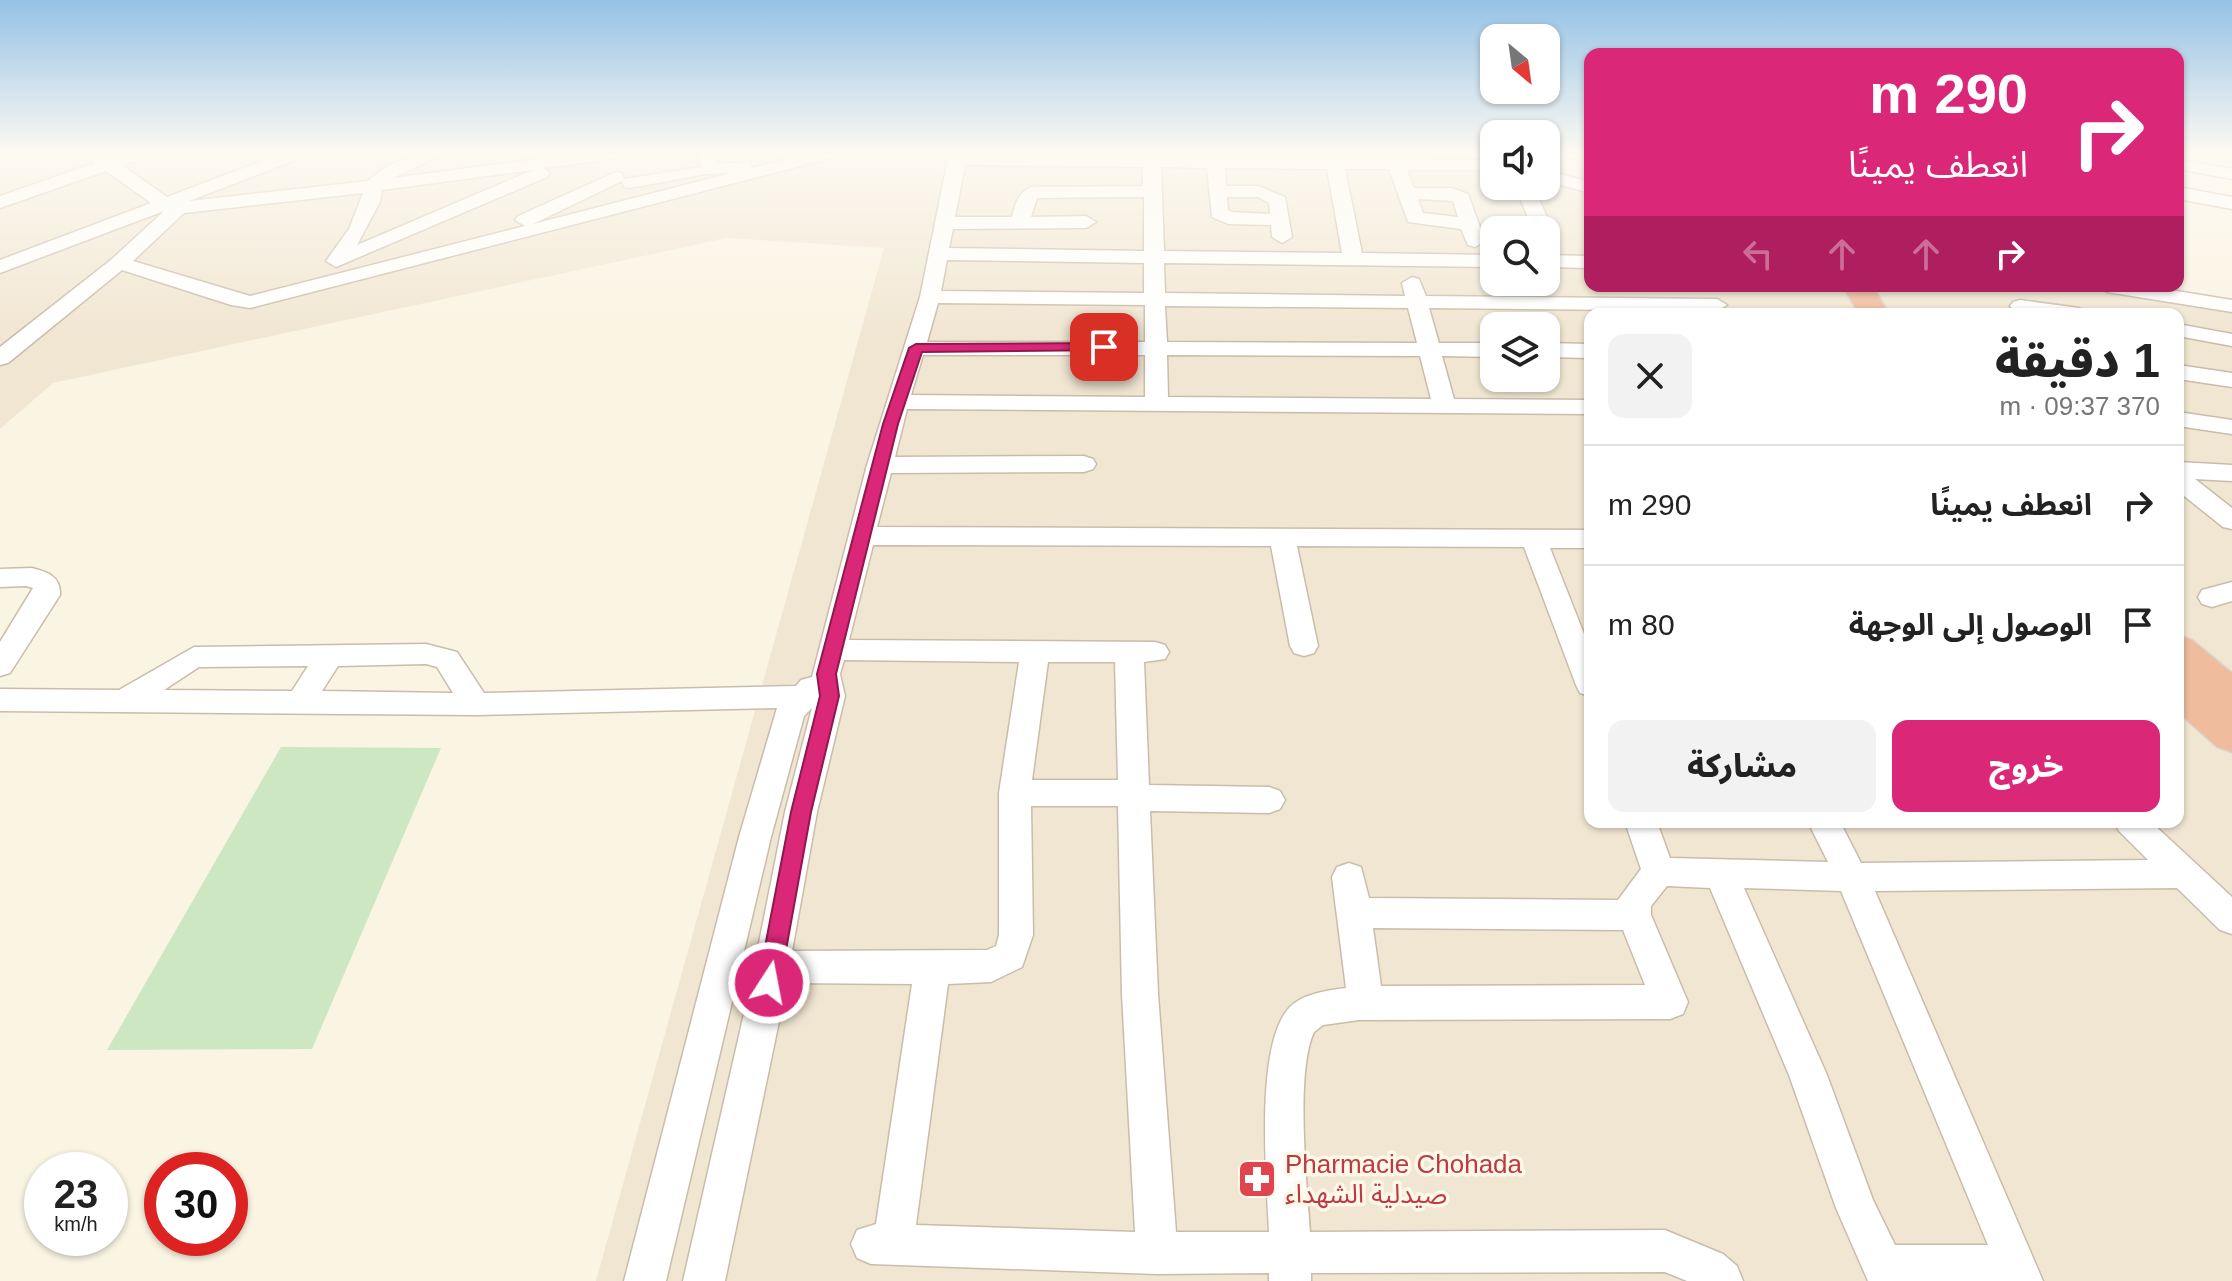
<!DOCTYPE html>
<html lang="ar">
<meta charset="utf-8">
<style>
body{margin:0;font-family:Helvetica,"Noto Sans Arabic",sans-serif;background:#f2f2f2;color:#222;direction:rtl;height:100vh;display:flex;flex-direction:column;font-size:30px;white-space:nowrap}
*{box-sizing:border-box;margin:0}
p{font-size:26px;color:#767676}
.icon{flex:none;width:44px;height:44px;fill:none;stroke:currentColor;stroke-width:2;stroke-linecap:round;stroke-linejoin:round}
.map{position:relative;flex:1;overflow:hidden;direction:ltr}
.drawer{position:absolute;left:1584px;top:308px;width:600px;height:520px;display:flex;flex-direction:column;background:#fff;border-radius:16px;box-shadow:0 2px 6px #0004;direction:rtl}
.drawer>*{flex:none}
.top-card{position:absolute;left:1584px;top:48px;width:600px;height:244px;border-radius:16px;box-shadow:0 2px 6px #0004;direction:rtl;background:#db2777;color:#fff;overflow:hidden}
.needle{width:52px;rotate:151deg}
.controls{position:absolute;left:1480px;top:24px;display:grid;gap:16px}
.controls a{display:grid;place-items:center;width:80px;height:80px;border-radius:16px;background:#fff;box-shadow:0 2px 6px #0004;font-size:40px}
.speed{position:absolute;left:24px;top:1152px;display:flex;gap:16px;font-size:40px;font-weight:700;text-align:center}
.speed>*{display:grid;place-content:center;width:104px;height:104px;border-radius:50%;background:#fff;box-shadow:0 2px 6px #0004;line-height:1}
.speed small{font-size:20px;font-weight:400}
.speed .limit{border:12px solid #d22;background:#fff;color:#111}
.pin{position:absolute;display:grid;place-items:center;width:68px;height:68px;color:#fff;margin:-34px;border-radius:16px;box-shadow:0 4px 12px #0006}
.me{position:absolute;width:88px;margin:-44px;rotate:11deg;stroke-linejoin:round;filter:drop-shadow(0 0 6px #0008)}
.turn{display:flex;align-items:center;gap:28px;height:168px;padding:0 24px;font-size:36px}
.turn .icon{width:104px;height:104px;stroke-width:2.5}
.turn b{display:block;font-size:56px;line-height:68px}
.lanes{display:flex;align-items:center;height:76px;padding:0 24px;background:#0003;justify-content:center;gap:40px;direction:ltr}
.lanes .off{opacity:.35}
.round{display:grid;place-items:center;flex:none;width:84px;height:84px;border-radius:16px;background:#f2f2f2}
.summary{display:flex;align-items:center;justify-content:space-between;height:136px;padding:0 24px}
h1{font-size:48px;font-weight:800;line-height:60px}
.action{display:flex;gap:16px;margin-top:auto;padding:16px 24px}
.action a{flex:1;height:92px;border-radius:16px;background:#db2777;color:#fff;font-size:32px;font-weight:800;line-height:92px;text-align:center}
.action a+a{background:#f2f2f2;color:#222}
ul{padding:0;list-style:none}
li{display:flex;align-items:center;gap:24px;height:120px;padding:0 24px;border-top:2px solid #e0e0e0}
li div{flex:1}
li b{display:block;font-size:30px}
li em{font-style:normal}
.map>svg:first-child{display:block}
</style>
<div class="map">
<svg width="2232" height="1281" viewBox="0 0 2232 1281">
<rect width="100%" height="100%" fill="#faf4e3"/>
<!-- residential -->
<path fill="#f1e6d2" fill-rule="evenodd" d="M 0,154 L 1494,154 L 1494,186 L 1546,186 L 1546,154 L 1590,154 L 1590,286 L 2117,286 L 2232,313 L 2232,1281 L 596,1281 L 884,248 L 727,238 L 53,383 L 0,429 ZM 1494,230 L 1546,230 L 1546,282 L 1494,282 ZM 1590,314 L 2178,314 L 2178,822 L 1590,822 ZM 1494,326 L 1546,326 L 1546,378 L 1494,378 Z"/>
<!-- green -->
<path fill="#cee7c3" d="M 281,747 L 441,748 L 312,1049 L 107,1050 Z"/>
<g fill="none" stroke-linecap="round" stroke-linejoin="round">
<!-- minor casing -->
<g stroke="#cabcab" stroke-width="3">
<path id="minor" d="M 85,154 L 105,154 L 111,158 L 122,154 L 147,154 L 144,158 L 122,165 L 167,197 L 280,154 L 304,154 L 301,158 L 189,201 L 368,181 C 387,162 416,153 443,154 L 393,178 L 574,154 L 621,154 L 612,159 L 544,168 L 550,173 L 547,177 L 336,267 L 326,261 L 349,229 L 363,193 L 184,213 L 133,261 L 250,296 L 525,226 L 515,220 L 518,216 L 616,172 L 622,173 L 624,179 L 701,167 L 697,154 L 715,154 L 718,164 L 750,162 L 752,168 L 806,154 L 835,154 L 832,158 L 250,308 L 231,305 L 122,270 L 8,363 L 0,365 L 0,347 L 112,259 L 164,211 L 0,273 L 0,260 L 151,203 L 106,171 L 0,208 L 0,196 L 95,163 ZM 533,170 L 357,245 L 380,202 L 382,190 ZM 731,173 L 533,224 L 622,181 L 624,187 L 630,188 L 706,174 Z
M 949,154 L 1143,156 L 1143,154 L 1161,154 L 1161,157 L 1206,157 L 1206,154 L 1224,154 L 1224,157 L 1386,159 L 1384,154 L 1402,154 L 1404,159 L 1494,160 L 1494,170 L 1407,170 L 1414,188 L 1452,188 L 1468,194 L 1485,241 L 1475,247 L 1468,245 L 1461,229 L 1408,222 L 1389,169 L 1345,169 L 1362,253 L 1494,255 L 1494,267 L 1164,263 L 1165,293 L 1405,296 L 1402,283 L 1412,277 L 1419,279 L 1426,296 L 1717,299 L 1727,305 L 1717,311 L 1429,308 L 1439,343 L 1494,343 L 1494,357 L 1442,356 L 1454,399 L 1590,400 L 1590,414 L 907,409 L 895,457 L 1084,456 L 1093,459 L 1096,464 L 1093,469 L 1084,472 L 891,473 L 877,527 L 1590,530 L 1590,548 L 1550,548 L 1590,649 L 1590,696 L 1580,693 L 1576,685 L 1524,547 L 1297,546 L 1318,646 L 1314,653 L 1304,656 L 1294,653 L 1290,646 L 1271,546 L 873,545 L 849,640 L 1155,642 L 1165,645 L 1169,652 L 1165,659 L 1144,662 L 1149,785 L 1269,787 L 1280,791 L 1285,800 L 1280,809 L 1269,813 L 1150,811 L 1158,994 L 1176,1232 L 1269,1232 C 1267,1180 1254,1047 1289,1008 C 1301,994 1329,990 1346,988 L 1332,877 L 1337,867 L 1349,863 L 1361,867 L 1369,898 L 1618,900 L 1641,869 L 1625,822 L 1657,822 L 1670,858 L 1828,862 L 1808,822 L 1840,822 L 1861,863 L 2148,860 L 2119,831 L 2114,822 L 2151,822 L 2232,897 L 2232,934 L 2220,930 L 2177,888 L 1875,891 L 2043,1281 L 1868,1281 L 1836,1208 L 1789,1075 L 1710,888 L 1667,886 L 1651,906 L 1651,915 L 1688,1002 L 1683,1014 L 1670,1019 L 1359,1020 L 1323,1025 L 1314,1032 C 1295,1072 1307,1185 1310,1232 L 1665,1230 L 1723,1254 L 1737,1266 L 1743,1281 L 1687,1281 L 1665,1272 L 1311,1273 L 1311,1281 L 1269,1281 L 1269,1273 L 1157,1274 L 871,1264 L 857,1258 L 851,1244 L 857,1230 L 876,1224 L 912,984 L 787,983 L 725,1281 L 683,1281 L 751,983 L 785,812 L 812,708 L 804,716 L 771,837 L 666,1281 L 624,1281 L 739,837 L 777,708 L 476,715 L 0,711 L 0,689 L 119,690 L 194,647 L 426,644 L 457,652 L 484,693 L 796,686 L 801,680 L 812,677 L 867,465 L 920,297 ZM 965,165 L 1143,167 L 1143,186 L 1032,187 C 1018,191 1015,205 1012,217 L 955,217 ZM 1161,167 L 1207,168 L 1212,217 L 1228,224 L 1271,225 L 1272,237 L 1282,243 L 1292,237 L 1285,197 L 1258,186 L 1226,186 L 1225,168 L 1327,169 L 1342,253 L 1164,251 ZM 1144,197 L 1144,251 L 949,248 L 953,229 L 1086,228 L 1096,222 L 1086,216 L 1031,217 L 1037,198 ZM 1227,197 L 1258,197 L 1269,203 L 1270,214 L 1232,212 L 1228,210 ZM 1418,199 L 1453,201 L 1458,217 L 1423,213 ZM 947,260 L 1144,263 L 1144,293 L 941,291 ZM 938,303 L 1145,305 L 1145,342 L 927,342 ZM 1165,306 L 1408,308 L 1417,343 L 1167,342 ZM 923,355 L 1145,355 L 1145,397 L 911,395 ZM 1167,355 L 1420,356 L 1431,399 L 1168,397 ZM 844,660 L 1019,662 L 999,793 L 999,935 L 996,946 L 987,950 L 792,951 L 817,812 L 845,696 L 840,674 ZM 1048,662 L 1115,662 L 1118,780 L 1032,780 ZM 426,664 L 437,667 L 453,693 L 322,691 L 338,666 ZM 308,666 L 292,691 L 164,690 L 199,667 ZM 1031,806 L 1118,806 L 1122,994 L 1135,1232 L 916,1225 L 948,984 L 991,982 L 1022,967 L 1033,935 ZM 1744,888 L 1841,891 L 1988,1245 L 1895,1245 L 1873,1200 L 1827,1075 ZM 1373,928 L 1623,930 L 1645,985 L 1381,986 Z
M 1565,154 L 1590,154 L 1590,162 L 1568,158 Z
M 2178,159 L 2232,169 L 2232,179 L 2178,169 Z
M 1546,170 L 1590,182 L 1590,193 L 1546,181 Z
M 1515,186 L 1533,186 L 1553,230 L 1550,234 L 1546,235 L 1546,230 L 1533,230 Z
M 2178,187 L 2232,197 L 2232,209 L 2178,199 Z
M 1546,255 L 1590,256 L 1590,268 L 1546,267 Z
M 2097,286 L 2146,286 L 2232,300 L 2232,312 L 2107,292 Z
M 2020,300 L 2079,308 L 2090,314 L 2033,314 L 2013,310 L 2010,306 L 2013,302 Z
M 2178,324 L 2232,334 L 2232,346 L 2178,336 Z
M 1546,343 L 1590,344 L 1590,358 L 1546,357 Z
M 2178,365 L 2232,373 L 2232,387 L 2178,379 Z
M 2178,412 L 2232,420 L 2232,434 L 2178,426 Z
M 2178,462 L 2232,465 L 2232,481 L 2195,479 L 2232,508 L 2232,529 L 2223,527 L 2178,491 Z
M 32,568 C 47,572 61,576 60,595 L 10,673 L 0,676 L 0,642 L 33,588 L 26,586 L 0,587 L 0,569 Z
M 2232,582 L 2232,601 L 2212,607 L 2202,604 L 2198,597 L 2202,590 Z"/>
</g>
<!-- highway casing -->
<g stroke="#dad5d0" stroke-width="3">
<path id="highway" d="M 1843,286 L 1873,286 L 1889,314 L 1859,314 Z
M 2178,635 L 2192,640 L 2232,673 L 2232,752 L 2217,747 L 2178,712 Z"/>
</g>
<!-- minor -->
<use href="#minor" fill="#fff" fill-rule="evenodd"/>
<!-- highway -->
<use href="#highway" fill="#f0bc9e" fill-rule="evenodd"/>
</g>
<!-- sky -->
<linearGradient id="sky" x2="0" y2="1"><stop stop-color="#95c2e6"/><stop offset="0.46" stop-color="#fdfaf2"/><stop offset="1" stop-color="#fdfaf2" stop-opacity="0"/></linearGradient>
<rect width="2232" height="333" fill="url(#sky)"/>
<!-- route -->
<path fill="#db2777" stroke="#8e194d" stroke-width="2" d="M 1104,343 L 1109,344 L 1109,350 L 922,352 L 898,424 L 836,674 L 839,696 L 811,812 L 780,983 L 777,990 L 769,993 L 761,990 L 758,983 L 791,812 L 820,696 L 817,674 L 883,424 L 909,348 L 916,344 Z"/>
<!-- icons -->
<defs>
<g id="pharmacy-square" transform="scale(2)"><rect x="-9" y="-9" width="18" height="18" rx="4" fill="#e0444e" stroke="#fef8e9"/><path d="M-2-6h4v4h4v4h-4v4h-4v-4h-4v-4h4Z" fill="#fff"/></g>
</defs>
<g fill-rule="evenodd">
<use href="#pharmacy-square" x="1257" y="1179"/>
</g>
<g text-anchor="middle" stroke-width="7" stroke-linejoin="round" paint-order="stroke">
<!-- near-health labels -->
<g font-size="26" fill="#be3a42" stroke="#fef8e9" text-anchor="start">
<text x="1285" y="1173">Pharmacie Chohada<tspan x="1285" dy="30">صيدلية الشهداء</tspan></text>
</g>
</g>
</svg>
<div class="controls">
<a><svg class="needle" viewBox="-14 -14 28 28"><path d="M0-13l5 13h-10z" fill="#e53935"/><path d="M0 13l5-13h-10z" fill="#767676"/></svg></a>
<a><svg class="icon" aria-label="sound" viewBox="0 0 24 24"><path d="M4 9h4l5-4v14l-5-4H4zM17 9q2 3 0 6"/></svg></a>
<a><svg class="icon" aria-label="search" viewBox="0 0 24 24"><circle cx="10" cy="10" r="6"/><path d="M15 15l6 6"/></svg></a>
<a><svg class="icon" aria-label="layers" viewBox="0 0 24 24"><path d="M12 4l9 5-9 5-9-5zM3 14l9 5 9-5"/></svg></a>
</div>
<div class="speed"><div>23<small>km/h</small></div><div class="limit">30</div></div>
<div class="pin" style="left:1104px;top:347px;background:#d93025"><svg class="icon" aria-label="arrive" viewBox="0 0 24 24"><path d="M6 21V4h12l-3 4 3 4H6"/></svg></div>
<svg class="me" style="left:769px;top:983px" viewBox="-20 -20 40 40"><circle r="17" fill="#db2777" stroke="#fff" stroke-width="3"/><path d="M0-11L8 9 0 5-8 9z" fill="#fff"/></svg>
<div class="top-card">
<div class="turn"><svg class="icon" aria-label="right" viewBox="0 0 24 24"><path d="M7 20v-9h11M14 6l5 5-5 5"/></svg><div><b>290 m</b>انعطف يمينًا</div></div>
<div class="lanes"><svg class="icon off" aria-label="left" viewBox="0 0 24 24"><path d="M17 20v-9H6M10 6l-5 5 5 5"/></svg><svg class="icon off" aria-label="ahead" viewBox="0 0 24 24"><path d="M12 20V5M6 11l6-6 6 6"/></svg><svg class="icon off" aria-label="ahead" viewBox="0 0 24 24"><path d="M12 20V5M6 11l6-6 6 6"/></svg><svg class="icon" aria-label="right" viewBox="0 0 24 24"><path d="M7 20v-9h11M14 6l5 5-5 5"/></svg></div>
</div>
<section class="drawer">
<div class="summary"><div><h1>1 دقيقة</h1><p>370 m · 09:37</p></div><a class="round"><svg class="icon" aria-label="close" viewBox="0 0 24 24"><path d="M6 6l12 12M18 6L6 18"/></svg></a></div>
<ul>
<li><svg class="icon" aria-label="right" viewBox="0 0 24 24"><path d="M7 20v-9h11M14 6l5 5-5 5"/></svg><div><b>انعطف يمينًا</b></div><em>290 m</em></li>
<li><svg class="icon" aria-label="arrive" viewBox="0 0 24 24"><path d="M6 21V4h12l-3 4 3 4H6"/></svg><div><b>الوصول إلى الوجهة</b></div><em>80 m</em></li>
</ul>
<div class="action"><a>خروج</a><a>مشاركة</a></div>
</section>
</div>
